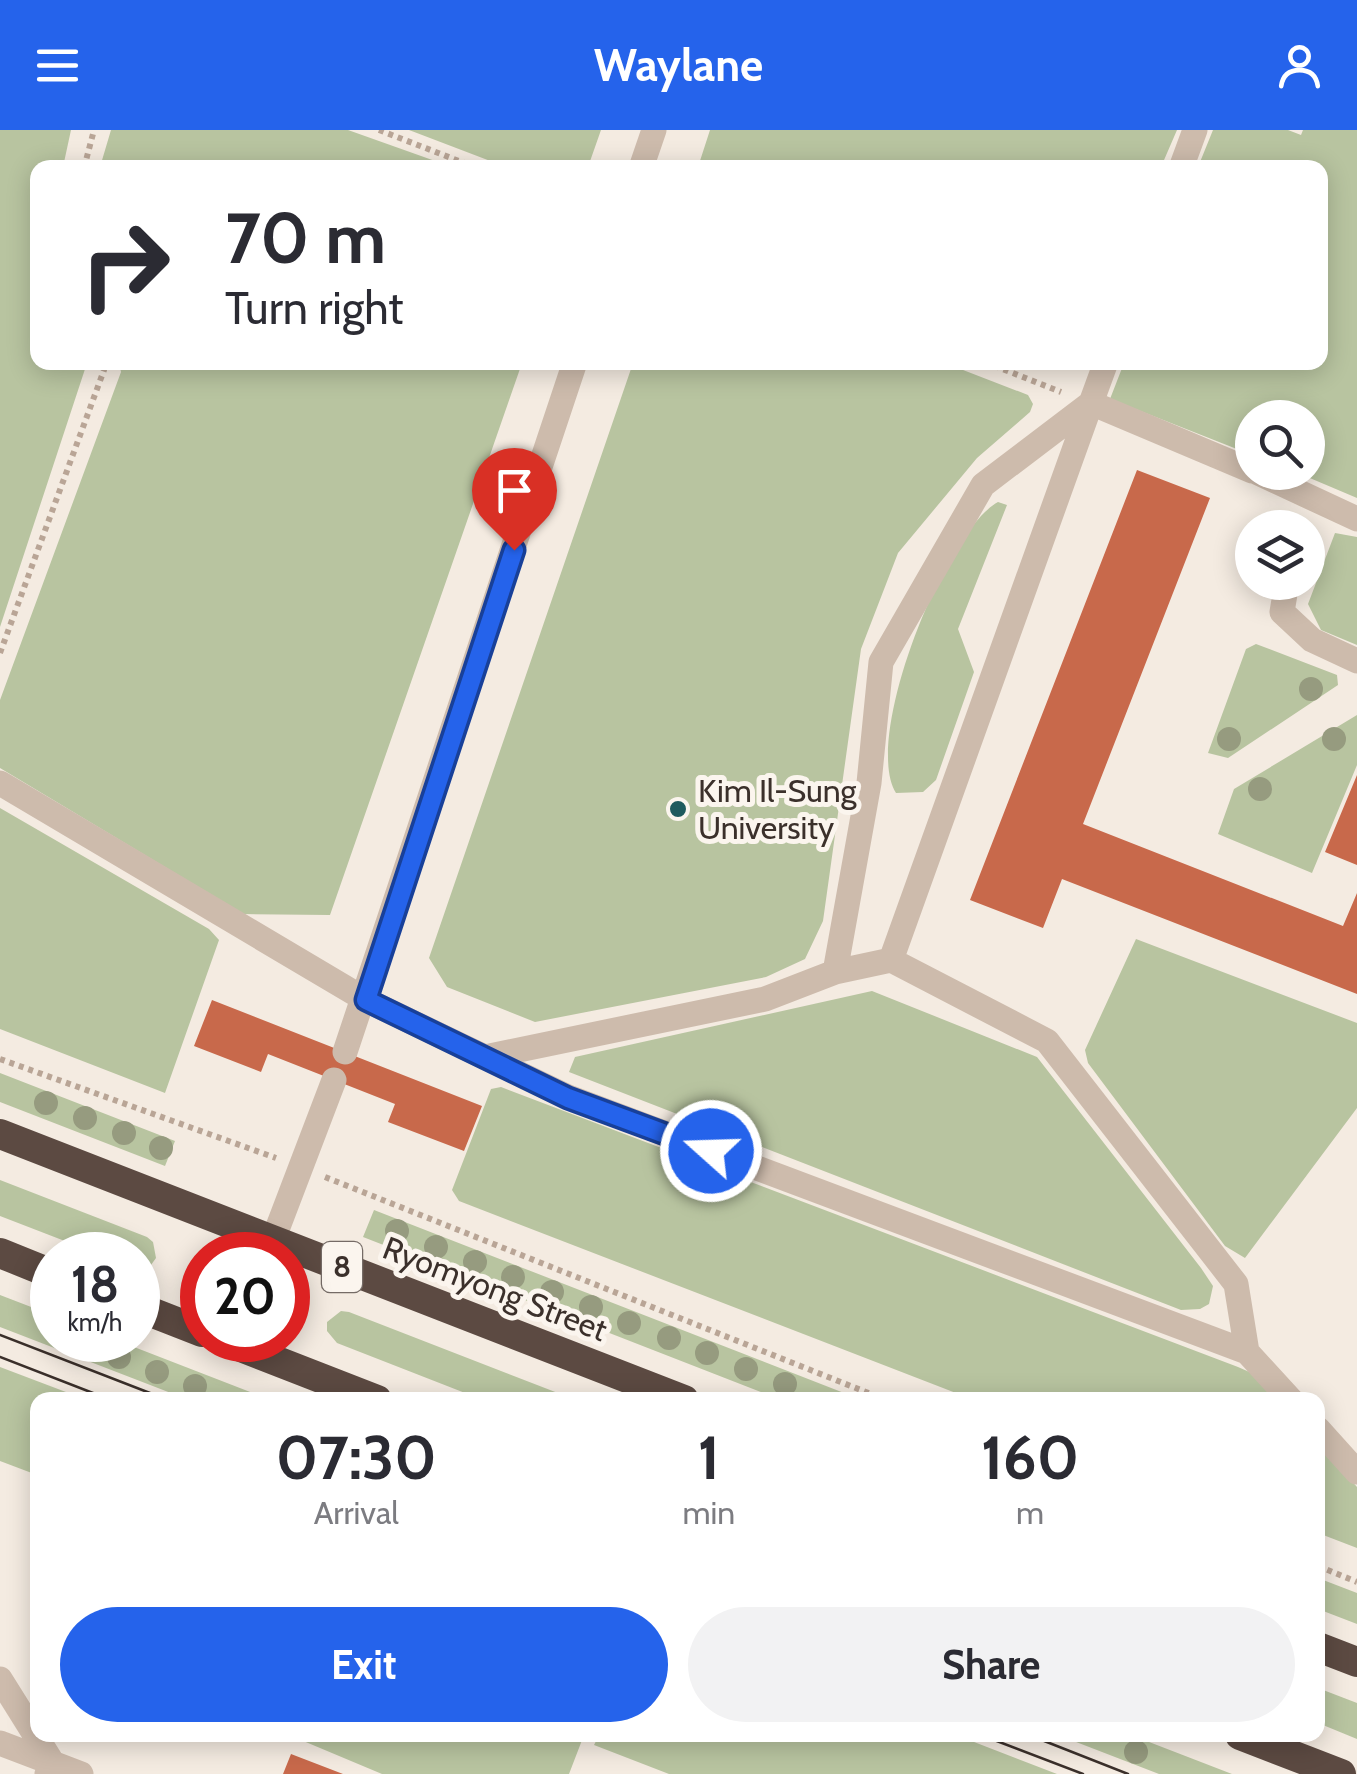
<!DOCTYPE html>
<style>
body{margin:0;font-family:Cabin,sans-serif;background:#f2f2f3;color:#2b2b33;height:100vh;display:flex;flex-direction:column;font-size:38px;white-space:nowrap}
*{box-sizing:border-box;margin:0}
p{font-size:32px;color:#7c7c81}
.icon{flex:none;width:55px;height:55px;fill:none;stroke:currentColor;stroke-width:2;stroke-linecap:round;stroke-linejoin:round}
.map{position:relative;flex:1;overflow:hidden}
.drawer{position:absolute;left:30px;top:1262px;width:1295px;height:350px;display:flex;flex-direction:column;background:#fff;border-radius:20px;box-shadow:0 5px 25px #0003}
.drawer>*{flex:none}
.hud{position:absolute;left:30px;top:30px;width:1298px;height:210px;border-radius:20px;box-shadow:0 5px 25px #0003;background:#fff;color:#2b2b33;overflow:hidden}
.tools{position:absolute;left:1235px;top:270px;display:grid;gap:20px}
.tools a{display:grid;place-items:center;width:90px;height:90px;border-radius:50%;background:#fff;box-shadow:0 5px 25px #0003;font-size:50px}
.speed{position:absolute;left:30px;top:1102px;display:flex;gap:20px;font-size:50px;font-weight:700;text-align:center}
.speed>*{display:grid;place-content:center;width:130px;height:130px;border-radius:50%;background:#fff;box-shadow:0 5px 25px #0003;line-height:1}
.speed small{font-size:25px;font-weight:400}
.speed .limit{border:15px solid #d22;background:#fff;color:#111}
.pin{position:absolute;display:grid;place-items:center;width:85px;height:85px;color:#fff;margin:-102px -42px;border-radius:50% 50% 50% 0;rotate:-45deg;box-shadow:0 0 10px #0007}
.pin .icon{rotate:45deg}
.me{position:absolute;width:110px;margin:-55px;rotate:290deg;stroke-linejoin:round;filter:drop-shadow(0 0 8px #0008)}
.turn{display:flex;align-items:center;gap:35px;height:210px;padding:0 30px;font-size:45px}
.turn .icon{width:130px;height:130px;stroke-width:2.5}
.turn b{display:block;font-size:70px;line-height:85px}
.eta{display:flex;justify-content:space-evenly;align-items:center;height:170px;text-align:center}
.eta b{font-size:60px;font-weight:700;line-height:70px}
.button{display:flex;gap:20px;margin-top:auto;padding:20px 30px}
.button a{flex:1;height:115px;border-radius:60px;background:#2563eb;color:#fff;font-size:40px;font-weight:700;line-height:115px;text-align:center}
.button a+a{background:#f2f2f3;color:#2b2b33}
header{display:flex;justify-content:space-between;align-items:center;height:130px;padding:0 30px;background:#2563eb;color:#fff;font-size:45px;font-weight:700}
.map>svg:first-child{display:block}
</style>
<header><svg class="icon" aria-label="menu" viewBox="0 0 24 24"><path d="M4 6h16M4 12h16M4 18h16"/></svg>Waylane<svg class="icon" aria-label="person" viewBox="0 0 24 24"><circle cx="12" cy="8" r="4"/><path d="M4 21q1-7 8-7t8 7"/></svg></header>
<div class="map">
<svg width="1357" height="1644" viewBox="0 0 1357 1644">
<rect width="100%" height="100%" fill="#f4ebe1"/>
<!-- green -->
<path fill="#b8c4a0" d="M 0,0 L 71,0 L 63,37 L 38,38 L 38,232 L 87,233 L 0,497 Z
M 111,0 L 348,0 L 452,37 L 100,37 Z
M 409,0 L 601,0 L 588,37 L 506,37 Z
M 710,0 L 1177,0 L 1161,37 L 698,37 Z
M 1213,0 L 1288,0 L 1301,5 L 1303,0 L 1357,0 L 1357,368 L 1298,343 L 1308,342 L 1308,288 L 1252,288 L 1252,325 L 1110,269 L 1124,233 L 1320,232 L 1320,38 L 1198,37 Z
M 119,233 L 522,233 L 330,785 L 243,784 L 0,638 L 0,570 L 121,242 Z
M 633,233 L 945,233 L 1028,265 L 1033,274 L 1030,282 L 977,328 L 898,423 L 861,519 L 823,791 L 805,829 L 766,847 L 535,892 L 447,857 L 429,828 Z
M 998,372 L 1007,375 L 958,499 L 974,542 L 936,650 L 923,662 L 896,663 C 862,609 944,402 998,372 Z
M 1335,403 L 1357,407 L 1357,515 L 1321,500 L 1308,474 Z
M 1256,514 L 1337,545 L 1338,555 L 1228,628 L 1208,623 L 1246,519 Z
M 1357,585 L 1357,635 L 1312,743 L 1218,704 L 1234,659 Z
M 0,678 L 209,799 L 219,810 L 165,963 L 0,899 Z
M 1136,809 L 1357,893 L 1357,978 L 1245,1128 L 1225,1116 L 1088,933 L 1085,920 Z
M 872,861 L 1037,927 L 1201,1138 L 1213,1156 L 1209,1174 L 1200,1179 L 1181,1180 L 569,942 L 575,927 Z
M 0,943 L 175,1011 L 165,1036 L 0,972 Z
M 501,957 L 1238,1237 L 1254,1244 L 1278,1270 L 974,1270 L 459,1071 L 452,1060 L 491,959 Z
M 0,1050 L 147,1107 L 153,1112 L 156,1128 L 151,1135 L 138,1138 L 138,1125 L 101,1125 L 0,1086 Z
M 374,1080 L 862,1270 L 781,1270 L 363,1107 Z
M 0,1165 L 52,1185 L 52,1210 L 116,1210 L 271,1270 L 189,1270 L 0,1197 Z
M 341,1181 L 349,1182 L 576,1270 L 483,1270 L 337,1213 L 327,1201 L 327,1192 Z
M 0,1237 L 87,1270 L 38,1270 L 37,1345 L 0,1331 Z
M 1318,1313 L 1357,1357 L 1357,1418 L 1318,1403 Z
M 1318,1448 L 1357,1463 L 1357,1494 L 1318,1479 Z
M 1318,1558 L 1357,1573 L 1357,1609 L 1318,1593 Z
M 289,1605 L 584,1605 L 569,1644 L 382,1644 Z
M 599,1605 L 956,1605 L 1057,1644 L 669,1644 L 594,1615 Z
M 1058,1605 L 1131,1605 L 1232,1644 L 1159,1644 Z"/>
<!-- building -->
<path fill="#c8694b" d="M 1137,340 L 1210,368 L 1083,694 L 1343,796 L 1357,763 L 1357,864 L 1062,749 L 1043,798 L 970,770 Z
M 1357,645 L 1357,735 L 1325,722 Z
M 212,870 L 482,976 L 464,1021 L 388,992 L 395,974 L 268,924 L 261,942 L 194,916 Z
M 291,1624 L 343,1644 L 283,1644 Z"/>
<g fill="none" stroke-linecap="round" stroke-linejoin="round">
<!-- path -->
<path stroke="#b9a596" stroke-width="6" stroke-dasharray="5 5" stroke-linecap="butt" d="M 379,0 L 477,38
M 84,38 L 94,0
M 985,232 L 1061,262
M 0,523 L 104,240 L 103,232
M 0,929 L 276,1028
M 325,1047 L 886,1270
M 1318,1436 L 1357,1452"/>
<!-- minor -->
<path stroke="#cdbbac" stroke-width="25" d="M 641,38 L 654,0
M 1181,38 L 1195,0
M 1256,342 L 1357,389
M 1287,452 L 1282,482 L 1312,510 L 1357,531
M 0,653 L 366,870 L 568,967 L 1247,1222 L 1291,1270
M 835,842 L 891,830
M 345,922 L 575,232
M 485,927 L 765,869 L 835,842 L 869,653 L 881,532 L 983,355 L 1091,273 L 1106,232
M 273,1110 L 334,950
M 1247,1222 L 1236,1154 L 1047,911 L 891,830 L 1091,273 L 1252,341
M 1318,1299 L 1357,1342
M 0,1549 L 52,1632 L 47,1644
M 0,1613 L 81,1644"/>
<!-- highway -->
<path stroke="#5c4a42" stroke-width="30" d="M 0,1004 L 684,1270
M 0,1123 L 52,1144
M 138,1177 L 202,1202
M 223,1210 L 377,1270
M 1318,1517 L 1357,1532
M 1240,1605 L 1341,1644"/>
<!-- tram -->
<path stroke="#3b302b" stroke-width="2.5" d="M 0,1205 L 168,1270
M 0,1227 L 111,1270
M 981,1605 L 1083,1644
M 1029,1605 L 1128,1644"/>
</g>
<!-- trees -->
<g fill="#969b7f">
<circle cx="1311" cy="559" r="12"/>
<circle cx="1229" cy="609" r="12"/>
<circle cx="1334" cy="609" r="12"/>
<circle cx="1260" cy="659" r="12"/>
<circle cx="46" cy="973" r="12"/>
<circle cx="85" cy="988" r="12"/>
<circle cx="124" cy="1003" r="12"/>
<circle cx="161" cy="1018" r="12"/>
<circle cx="397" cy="1101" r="12"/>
<circle cx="436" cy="1117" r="12"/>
<circle cx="475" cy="1132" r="12"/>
<circle cx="513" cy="1147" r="12"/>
<circle cx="552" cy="1162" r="12"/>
<circle cx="591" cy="1177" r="12"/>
<circle cx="629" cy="1193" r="12"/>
<circle cx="669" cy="1208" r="12"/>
<circle cx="707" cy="1223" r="12"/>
<circle cx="119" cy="1227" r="12"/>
<circle cx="746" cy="1239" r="12"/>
<circle cx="157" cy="1242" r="12"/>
<circle cx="785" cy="1254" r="12"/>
<circle cx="195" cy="1256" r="12"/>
<circle cx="1136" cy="1622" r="12"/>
</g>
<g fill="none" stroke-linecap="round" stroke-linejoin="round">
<!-- route casing -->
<g stroke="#184099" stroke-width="25">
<path id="route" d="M 514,420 L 366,870 L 568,968 L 711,1021"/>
</g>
<!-- route -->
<use href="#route" stroke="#2563eb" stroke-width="18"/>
</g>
<!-- markers -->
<circle fill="#1f5a5e" stroke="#fbf5ee" stroke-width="4" cx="678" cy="679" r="10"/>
<g text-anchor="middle" stroke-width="10" stroke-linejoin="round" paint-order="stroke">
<!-- shield labels -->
<rect fill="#fbf5ee" stroke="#756b66" stroke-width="2.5" x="322" y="1112" width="40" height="50" rx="8"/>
<g font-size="30" font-weight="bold" fill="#3b302b">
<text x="342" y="1147">8</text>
</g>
<!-- poi labels -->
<g font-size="32" fill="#3b302b" stroke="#fbf5ee" text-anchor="start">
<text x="698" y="672">Kim Il-Sung<tspan x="698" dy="37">University</tspan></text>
</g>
<!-- street labels -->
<g font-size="32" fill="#3b302b" stroke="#fbf5ee">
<text transform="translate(495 1159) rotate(21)" y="11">Ryomyong Street</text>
</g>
</g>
</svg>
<div class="tools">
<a><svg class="icon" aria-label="search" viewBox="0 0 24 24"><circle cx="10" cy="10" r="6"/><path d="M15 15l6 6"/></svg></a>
<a><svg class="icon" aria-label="layers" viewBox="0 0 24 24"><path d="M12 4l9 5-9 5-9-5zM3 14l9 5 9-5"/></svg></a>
</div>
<div class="speed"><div>18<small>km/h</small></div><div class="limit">20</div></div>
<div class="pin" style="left:514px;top:420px;background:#d93025"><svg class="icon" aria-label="arrive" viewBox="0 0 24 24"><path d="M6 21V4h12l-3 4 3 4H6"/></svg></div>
<svg class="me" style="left:711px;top:1021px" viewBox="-20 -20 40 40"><circle r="17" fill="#2563eb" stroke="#fff" stroke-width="3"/><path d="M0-11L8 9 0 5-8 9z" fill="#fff"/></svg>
<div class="hud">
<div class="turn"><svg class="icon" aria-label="right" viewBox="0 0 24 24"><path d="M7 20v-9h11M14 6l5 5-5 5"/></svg><div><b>70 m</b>Turn right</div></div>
</div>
<section class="drawer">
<div class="eta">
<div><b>07:30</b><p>Arrival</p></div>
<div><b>1</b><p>min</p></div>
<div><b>160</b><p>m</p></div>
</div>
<div class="button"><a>Exit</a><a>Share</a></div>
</section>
</div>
